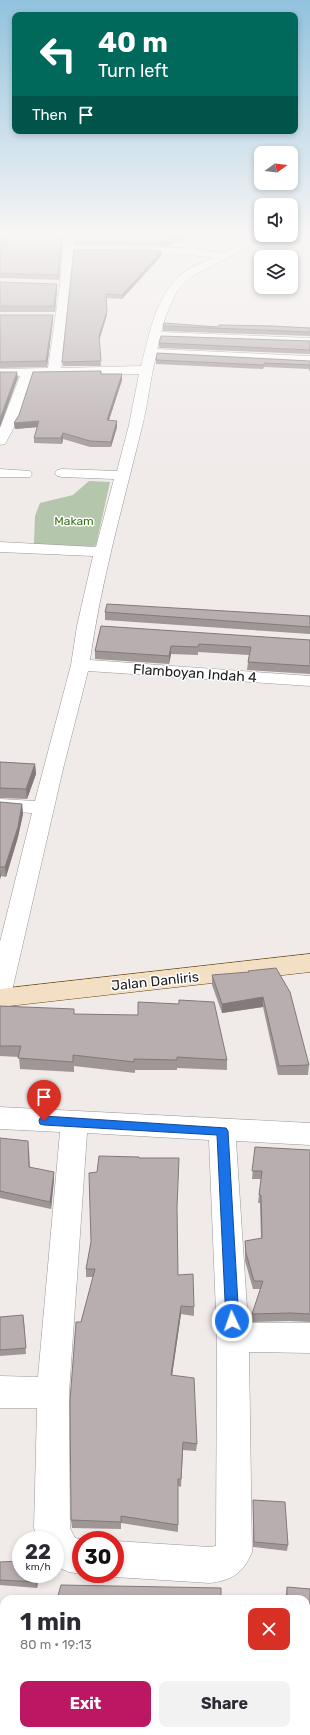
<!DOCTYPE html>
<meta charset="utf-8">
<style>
body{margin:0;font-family:Rubik,sans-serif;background:#f2f2f3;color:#2b2b33;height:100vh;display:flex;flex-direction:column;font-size:15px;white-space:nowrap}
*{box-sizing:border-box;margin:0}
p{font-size:13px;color:#7c7c81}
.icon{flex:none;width:22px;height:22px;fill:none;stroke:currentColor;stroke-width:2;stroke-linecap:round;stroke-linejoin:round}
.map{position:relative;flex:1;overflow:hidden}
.panel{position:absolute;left:0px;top:1595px;width:310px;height:140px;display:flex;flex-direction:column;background:#fff;border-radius:12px 12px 0 0;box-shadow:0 2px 6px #0003}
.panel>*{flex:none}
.hud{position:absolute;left:12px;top:12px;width:286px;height:122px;border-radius:8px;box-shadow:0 2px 6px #0003;background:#00695c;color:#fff;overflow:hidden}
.needle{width:26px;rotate:76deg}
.fabs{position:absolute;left:254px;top:146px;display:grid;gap:8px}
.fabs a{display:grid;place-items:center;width:44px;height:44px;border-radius:8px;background:#fff;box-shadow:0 2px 6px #0003;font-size:20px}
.speed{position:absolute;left:12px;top:1531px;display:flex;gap:8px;font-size:20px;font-weight:700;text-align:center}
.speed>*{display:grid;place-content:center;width:52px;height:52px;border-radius:50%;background:#fff;box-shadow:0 2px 6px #0003;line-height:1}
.speed small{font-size:10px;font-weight:400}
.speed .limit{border:6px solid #d22;background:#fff;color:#111}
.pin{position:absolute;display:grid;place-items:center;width:34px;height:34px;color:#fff;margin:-41px -17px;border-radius:50% 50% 50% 0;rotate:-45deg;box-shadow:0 0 4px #0007}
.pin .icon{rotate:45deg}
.me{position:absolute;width:44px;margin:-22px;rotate:357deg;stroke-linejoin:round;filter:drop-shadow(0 0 3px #0008)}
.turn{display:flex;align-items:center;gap:14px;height:84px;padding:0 20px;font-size:18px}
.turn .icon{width:52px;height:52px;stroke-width:2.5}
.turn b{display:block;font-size:28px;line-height:34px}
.then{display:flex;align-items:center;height:38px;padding:0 20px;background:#0003;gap:8px;font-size:15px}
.round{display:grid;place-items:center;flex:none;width:42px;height:42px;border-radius:8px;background:#f2f2f3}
.summary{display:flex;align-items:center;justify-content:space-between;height:68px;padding:0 20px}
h1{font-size:24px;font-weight:700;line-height:30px}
.cta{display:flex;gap:8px;margin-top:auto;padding:8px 20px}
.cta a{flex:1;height:46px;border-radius:8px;background:#bb1763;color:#fff;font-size:16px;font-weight:700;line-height:46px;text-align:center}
.cta a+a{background:#f2f2f3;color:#2b2b33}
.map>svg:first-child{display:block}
</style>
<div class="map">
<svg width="310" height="1735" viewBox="0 0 310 1735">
<rect width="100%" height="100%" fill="#f0eae9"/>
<!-- cemetery -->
<path fill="#b4c6ac" d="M 89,481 L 110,482 L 96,545 L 91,548 L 34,544 L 35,516 L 40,503 L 73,495 Z"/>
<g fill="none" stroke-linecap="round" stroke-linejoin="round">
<!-- street casing -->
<g stroke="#989898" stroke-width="1">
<path id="street" d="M 64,236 L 74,236 L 73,246 L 184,248 L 223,253 L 240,245 L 248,236 L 258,236 L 246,249 L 192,276 L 177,291 L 166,315 L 161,332 L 310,338 L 310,344 L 160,339 L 157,349 L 310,356 L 310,364 L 156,356 C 150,379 148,404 142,427 C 123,505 101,581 90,660 L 310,676 L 310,686 L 88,671 L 63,769 L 12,991 L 9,997 L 0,1000 L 0,942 L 32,813 L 0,811 L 0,799 L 35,801 L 71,665 L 77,626 L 93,556 L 0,552 L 0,542 L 96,547 L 114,479 L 62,477 L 57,476 L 55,473 L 57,470 L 62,469 L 117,471 L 129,425 L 139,374 L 32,376 L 18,420 L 5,444 L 0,445 L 0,428 L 20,376 L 0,377 L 0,369 L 48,368 L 60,285 ZM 73,252 L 184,254 L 214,258 C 204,262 192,266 183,273 C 155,296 150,333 141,366 L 61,368 Z
M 0,469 L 30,471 L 32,474 L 30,477 L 0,477 Z
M 0,1107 L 310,1123 L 310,1145 L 236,1141 L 248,1323 L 310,1323 L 310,1353 L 249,1352 L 252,1552 C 243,1573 233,1580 210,1583 L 115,1577 L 108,1574 L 115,1574 L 115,1541 L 210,1547 L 216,1546 L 217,1337 L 209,1140 L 87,1133 L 69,1393 L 70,1528 L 75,1538 L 85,1540 L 81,1540 L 81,1574 L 69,1572 L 55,1566 L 55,1540 L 38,1540 L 34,1528 L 37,1408 L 0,1408 L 0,1376 L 38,1377 L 60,1132 L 0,1129 Z
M 0,1647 L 4,1647 L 4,1685 L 0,1685 Z
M 306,1658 L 310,1659 L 310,1697 L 306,1696 Z"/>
</g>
<!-- secondary casing -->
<g stroke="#6e4d12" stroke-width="1">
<path id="secondary" d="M 310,954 L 310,972 L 0,1007 L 0,989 Z"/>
</g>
<!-- street -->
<use href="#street" fill="#fff" fill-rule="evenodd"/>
<!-- secondary -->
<use href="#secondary" fill="#f3e0c4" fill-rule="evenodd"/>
</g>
<!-- wall -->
<path fill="#9f9696" d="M 0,236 L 62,236 L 59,280 L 0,278 Z
M 185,236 L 183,243 L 174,243 L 170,246 L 75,245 L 75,241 Z
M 74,250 L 162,251 L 162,255 L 122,299 L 106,298 L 107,315 L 99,340 L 101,366 L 63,366 L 62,362 Z
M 0,282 L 57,289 L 55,312 L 0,312 Z
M 0,315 L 53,315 L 53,320 L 47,367 L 0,368 Z
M 163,326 L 310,328 L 310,336 L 163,331 Z
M 310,341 L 310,354 L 159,348 L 159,343 Z
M 156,360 L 310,361 L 310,371 L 309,371 L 309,369 L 264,367 L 263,369 L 156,364 Z
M 101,374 L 122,380 L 109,420 L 117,421 L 117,427 L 111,447 L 90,447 L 63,439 L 62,444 L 34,443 L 34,438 L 37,427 L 15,429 L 14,423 L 19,415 Z
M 105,612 L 310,616 L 310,634 L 105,620 Z
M 101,626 L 310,640 L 310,674 L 247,670 L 248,662 L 249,655 L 198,652 L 198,655 L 171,654 L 169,664 L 95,659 L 95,651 Z
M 0,762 L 35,764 L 36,774 L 27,799 L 0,798 Z
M 0,802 L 22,804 L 23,814 L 18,837 L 6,877 L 1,876 L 0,879 Z
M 248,971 L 309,1065 L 308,1075 L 278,1075 L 263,1007 L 222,1013 L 212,985 L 212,975 L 248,973 Z
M 0,1006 L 74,1014 L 227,1060 L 227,1070 L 177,1068 L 177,1070 L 135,1070 L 135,1073 L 74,1066 L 74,1072 L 20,1069 L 19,1057 L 0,1056 Z
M 0,1138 L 29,1148 L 30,1167 L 54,1179 L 51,1209 L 0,1198 Z
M 255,1147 L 310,1150 L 310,1322 L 289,1321 L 251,1322 L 252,1314 L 261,1289 L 253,1289 L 245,1261 L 245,1241 L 261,1239 L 260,1203 L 258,1203 L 261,1179 L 252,1179 Z
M 139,1158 L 177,1211 L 178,1275 L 194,1307 L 194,1316 L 181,1314 L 172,1375 L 197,1444 L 196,1451 L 183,1450 L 181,1487 L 178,1486 L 178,1532 L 121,1523 L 121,1529 L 72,1528 L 71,1520 L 81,1322 L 93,1277 L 86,1277 L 86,1269 L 91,1242 L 97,1172 Z
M 0,1317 L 24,1321 L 26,1354 L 0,1356 Z
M 253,1500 L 288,1545 L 287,1551 L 253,1547 Z
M 0,1562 L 21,1574 L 39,1574 L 37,1588 L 0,1585 Z
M 287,1587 L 310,1589 L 310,1643 L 306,1643 L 306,1599 L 285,1599 Z"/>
<!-- shaded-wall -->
<path fill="#827a7a" d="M 62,236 L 62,237 L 59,280 L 58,275 Z
M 174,239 L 174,243 L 170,246 L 170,243 Z
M 162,251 L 162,255 L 122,299 L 122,295 Z
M 57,284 L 57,289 L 55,312 L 54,306 Z
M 107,311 L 107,315 L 99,341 L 99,336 Z
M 53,315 L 53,320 L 47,367 L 46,361 Z
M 17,372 L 18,378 L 0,427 L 0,419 Z
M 122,374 L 122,380 L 107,426 L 107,420 Z
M 39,421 L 39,427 L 15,429 L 14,423 Z
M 117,421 L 117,427 L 111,447 L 111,442 Z
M 63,433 L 63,439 L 62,444 L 61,438 Z
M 171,646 L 171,654 L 169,664 L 169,656 Z
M 35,764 L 36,774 L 27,799 L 26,789 Z
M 22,804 L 23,814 L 18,837 L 6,877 L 5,867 Z
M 0,868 L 1,876 L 0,879 Z
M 263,997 L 263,1007 L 222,1013 L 222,1004 Z
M 54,1172 L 54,1179 L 51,1209 L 50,1202 Z
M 181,1306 L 181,1314 L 171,1383 L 171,1375 Z
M 38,1574 L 39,1574 L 37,1588 L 36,1582 Z"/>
<!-- building -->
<path fill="#b9aeaf" stroke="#827a7a" d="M 0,236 L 62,236 L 58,275 L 0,273 Z
M 75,236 L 184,236 L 183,239 L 174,239 L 170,243 L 75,241 Z
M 74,250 L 162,251 L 122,295 L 106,294 L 107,311 L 99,336 L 101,361 L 62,362 Z
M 0,282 L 57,284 L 54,306 L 0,306 Z
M 0,315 L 53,315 L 46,361 L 0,362 Z
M 164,323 L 218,327 L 219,325 L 273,326 L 310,328 L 310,332 L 163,326 Z
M 161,336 L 310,341 L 310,350 L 159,343 Z
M 157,353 L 310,361 L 310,366 L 310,365 L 264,363 L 264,365 L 156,360 Z
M 101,371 L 101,374 L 122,374 L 107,420 L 117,421 L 111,442 L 90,441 L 63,433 L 61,438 L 34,438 L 39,421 L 14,423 L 19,415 L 33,372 Z
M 0,372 L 17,372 L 0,419 Z
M 107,604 L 310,616 L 310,627 L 105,612 Z
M 101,626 L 310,640 L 310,666 L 248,662 L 251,647 L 199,644 L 198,647 L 171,646 L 169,656 L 95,651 Z
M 0,762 L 35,764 L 26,789 L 0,788 Z
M 0,802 L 22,804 L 18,827 L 5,867 L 0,867 Z
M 276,968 L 290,992 L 309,1065 L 279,1066 L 263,997 L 222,1004 L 212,975 L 249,972 L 248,971 Z
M 179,1000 L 214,1002 L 227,1060 L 177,1057 L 177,1060 L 134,1059 L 134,1062 L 73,1055 L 73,1062 L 18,1058 L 21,1046 L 0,1046 L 0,1006 L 74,1009 L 74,1014 L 138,1015 L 138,1002 L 179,1004 Z
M 0,1138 L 28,1141 L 29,1167 L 54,1172 L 50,1202 L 0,1191 Z
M 255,1147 L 310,1150 L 310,1314 L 290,1313 L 252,1314 L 263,1281 L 254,1281 L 246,1253 L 245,1241 L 262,1238 L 261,1195 L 259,1195 L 262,1171 L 252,1171 Z
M 99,1156 L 139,1157 L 139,1158 L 179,1158 L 177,1207 L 178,1275 L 193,1274 L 194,1307 L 181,1306 L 171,1375 L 194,1378 L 197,1444 L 183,1442 L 181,1479 L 178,1479 L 178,1525 L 121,1516 L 121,1522 L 71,1520 L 70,1401 L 76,1322 L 81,1322 L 95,1269 L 86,1269 L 91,1242 L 89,1173 L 97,1172 Z
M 23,1315 L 26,1348 L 0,1350 L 0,1317 Z
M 253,1500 L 285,1502 L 288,1545 L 254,1542 Z
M 21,1561 L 21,1574 L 38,1574 L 36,1582 L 0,1580 L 0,1562 Z
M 61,1585 L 221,1588 L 221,1599 L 57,1599 Z
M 287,1587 L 310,1589 L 310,1634 L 306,1634 L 306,1599 L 287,1599 Z"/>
<!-- sky -->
<linearGradient id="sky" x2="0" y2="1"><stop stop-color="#91c2de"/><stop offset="0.49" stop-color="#f8f6f5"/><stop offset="1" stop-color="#f8f6f5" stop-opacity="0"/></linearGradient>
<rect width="310" height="479" fill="url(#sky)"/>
<!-- route -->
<path fill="#1a73e8" stroke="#114b97" d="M 44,1116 L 226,1128 L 228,1131 L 239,1321 L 237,1325 L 232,1327 L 228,1325 L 226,1321 L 217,1135 L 44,1125 L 40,1124 L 39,1121 L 40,1118 Z"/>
<g text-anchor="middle" stroke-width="3" stroke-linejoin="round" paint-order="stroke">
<!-- far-park labels -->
<g font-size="12" fill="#3c7519" stroke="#fff">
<text x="74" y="525">Makam</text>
</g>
<!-- street labels -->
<g font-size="14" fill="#212121" stroke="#fff">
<text transform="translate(195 673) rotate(4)" y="5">Flamboyan Indah 4</text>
<text transform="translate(155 981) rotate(-6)" y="5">Jalan Danliris</text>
</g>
</g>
</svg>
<div class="fabs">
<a><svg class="needle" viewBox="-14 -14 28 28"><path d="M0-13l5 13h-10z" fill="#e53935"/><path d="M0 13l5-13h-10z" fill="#7c7c81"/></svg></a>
<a><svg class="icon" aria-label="sound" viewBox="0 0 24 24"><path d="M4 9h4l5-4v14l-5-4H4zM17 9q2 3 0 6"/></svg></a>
<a><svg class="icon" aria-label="layers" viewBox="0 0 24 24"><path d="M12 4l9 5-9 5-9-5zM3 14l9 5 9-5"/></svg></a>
</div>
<div class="speed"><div>22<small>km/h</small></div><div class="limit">30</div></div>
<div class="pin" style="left:44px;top:1121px;background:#d93025"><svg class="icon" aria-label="arrive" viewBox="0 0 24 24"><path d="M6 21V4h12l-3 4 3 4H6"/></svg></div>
<svg class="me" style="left:232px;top:1321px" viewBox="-20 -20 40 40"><circle r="17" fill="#1a73e8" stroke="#fff" stroke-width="3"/><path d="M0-11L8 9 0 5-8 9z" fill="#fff"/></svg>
<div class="hud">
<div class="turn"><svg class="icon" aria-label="left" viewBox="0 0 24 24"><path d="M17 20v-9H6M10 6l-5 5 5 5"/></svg><div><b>40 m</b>Turn left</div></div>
<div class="then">Then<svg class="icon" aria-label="arrive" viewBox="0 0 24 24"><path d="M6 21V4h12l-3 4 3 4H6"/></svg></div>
</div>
<section class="panel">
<div class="summary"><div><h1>1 min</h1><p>80 m · 19:13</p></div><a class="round" style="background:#d93025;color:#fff"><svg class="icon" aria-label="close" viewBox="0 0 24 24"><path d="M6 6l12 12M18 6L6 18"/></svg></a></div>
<div class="cta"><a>Exit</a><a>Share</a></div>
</section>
</div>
